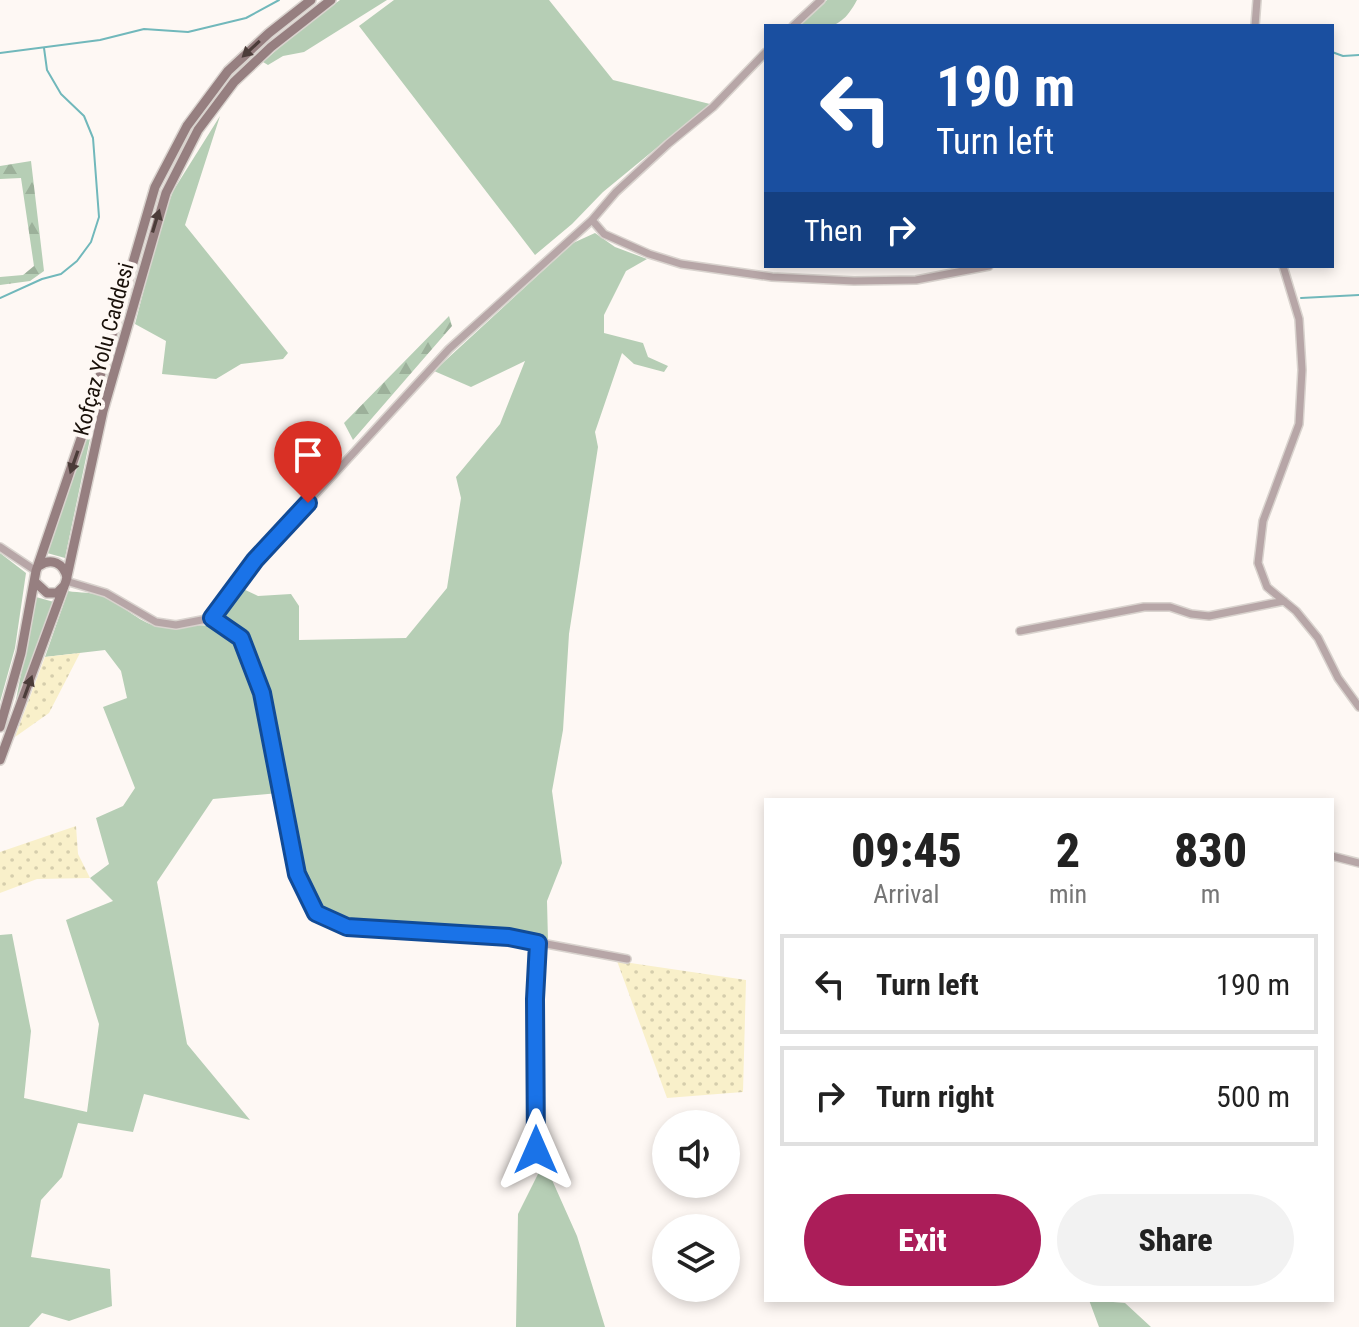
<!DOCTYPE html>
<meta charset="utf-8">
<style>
body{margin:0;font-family:"Roboto Condensed",sans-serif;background:#f2f2f2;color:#222;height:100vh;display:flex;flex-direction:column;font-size:30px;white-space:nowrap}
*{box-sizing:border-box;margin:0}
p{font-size:26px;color:#767676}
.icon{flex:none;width:44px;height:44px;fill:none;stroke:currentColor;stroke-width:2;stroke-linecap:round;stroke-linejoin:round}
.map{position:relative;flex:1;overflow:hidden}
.sheet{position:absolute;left:764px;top:798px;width:570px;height:504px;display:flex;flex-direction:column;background:#fff;border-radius:0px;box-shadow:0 4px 12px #0003}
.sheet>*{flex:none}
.hud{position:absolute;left:764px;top:24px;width:570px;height:244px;border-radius:0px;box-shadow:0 4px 12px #0003;background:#1a4fa0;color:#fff;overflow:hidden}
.fabs{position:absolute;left:652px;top:1110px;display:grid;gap:16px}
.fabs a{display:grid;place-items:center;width:88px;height:88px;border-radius:50%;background:#fff;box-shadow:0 4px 12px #0003;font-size:40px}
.pin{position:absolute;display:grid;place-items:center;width:68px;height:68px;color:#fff;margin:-82px -34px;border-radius:50% 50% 50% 0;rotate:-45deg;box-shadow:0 0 8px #0007}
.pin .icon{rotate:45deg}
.me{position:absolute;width:88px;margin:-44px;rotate:0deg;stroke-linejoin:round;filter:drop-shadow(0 0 6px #0008)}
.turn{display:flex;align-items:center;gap:28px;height:168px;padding:0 40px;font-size:36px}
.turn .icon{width:104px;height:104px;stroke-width:2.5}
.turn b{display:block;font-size:56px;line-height:68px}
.then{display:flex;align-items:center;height:76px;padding:0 40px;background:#0003;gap:16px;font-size:30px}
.eta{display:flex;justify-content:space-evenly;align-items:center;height:136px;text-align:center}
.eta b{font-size:48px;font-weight:800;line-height:56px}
.button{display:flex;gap:16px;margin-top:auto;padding:16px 40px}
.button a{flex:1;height:92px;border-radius:48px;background:#ab1d59;color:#fff;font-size:32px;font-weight:800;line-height:92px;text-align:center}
.button a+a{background:#f2f2f2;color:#222}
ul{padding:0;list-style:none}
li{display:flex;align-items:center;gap:24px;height:100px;margin:0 16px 12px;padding:0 24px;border:4px solid #e0e0e0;border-radius:0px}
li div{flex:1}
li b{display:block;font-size:30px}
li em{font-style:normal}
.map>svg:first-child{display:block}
</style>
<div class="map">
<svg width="1359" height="1327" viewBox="0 0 1359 1327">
<defs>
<pattern id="forest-firs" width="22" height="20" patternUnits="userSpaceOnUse" patternTransform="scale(2)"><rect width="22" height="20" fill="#b6ceb5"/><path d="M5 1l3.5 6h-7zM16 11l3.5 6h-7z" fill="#9cb09a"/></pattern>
<pattern id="sand-dots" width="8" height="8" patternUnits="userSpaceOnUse" patternTransform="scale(2)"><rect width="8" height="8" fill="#f9f0ca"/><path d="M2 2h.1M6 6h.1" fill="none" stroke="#d5cdac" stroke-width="1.8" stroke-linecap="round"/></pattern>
</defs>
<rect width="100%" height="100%" fill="#fef8f4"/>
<!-- grass -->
<path fill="#b6ceb5" d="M 340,0 L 387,0 L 304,52 L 283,56 L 268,65 L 263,62 L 297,32 Z
M 394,0 L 549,0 L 613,80 L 710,104 L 603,192 L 572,224 L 535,255 L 359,26 Z
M 827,0 L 857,0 C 843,26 831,31 801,24 Z
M 220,116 L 185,225 L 288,353 L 283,359 L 241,364 L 216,379 L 162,374 L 166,341 L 135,324 L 160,227 L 173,191 Z
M 595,233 L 615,247 L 647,259 L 626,271 L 604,315 L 604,333 L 643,343 L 648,357 L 668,366 L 664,372 L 634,364 L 622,353 L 595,432 L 598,447 L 569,634 L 563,730 L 552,791 L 562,863 L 547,901 L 548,941 L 478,931 L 349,923 L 319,908 L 302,872 L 271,705 L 241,631 L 217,616 L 239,587 L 258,596 L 291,594 L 299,606 L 299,640 L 406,638 L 447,588 L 461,498 L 456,477 L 500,424 L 525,361 L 471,387 L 434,371 L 573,243 Z
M 95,415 L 65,558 L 47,553 Z
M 0,553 L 26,573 L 15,648 L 0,702 Z
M 68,591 C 79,593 94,592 104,596 C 122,604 138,622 157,626 C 177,631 200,620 218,629 C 252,646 271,757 279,793 L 213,799 L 157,882 L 187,1044 L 250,1120 L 144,1094 L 133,1132 L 78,1123 L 62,1177 L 41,1200 L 31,1257 L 110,1269 L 112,1306 L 69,1321 L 42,1313 L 29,1327 L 0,1327 L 0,935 L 12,934 L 31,1031 L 24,1098 L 87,1112 L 99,1024 L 66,920 L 113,901 L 90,878 L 109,864 L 96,818 L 123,806 L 135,788 L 103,707 L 127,698 L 121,671 L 105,650 L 45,657 Z
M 36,597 L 54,602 L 14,710 Z
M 544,1162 L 577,1236 L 605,1327 L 516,1327 L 518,1214 Z
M 1089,1300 L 1125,1303 L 1151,1327 L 1099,1327 Z"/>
<!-- forest -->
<path fill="url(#forest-firs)" d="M 31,161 L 44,271 L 30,281 L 0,285 L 0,277 L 23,275 L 34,266 L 21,178 L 0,179 L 0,166 Z
M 449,316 L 452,326 L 353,440 L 344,423 Z"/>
<!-- sand -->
<path fill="url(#sand-dots)" d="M 80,653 L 49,713 L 15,737 L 45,657 Z
M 76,826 L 78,854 L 90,878 L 37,879 L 0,893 L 0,852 Z
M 617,961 L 746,980 L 743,1092 L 667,1098 Z"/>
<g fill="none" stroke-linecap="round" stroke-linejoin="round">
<!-- stream -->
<path stroke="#71b8bb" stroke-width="2" d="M 1332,52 L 1343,56 L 1359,55
M 0,53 L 100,40 L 144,29 L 188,32 L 246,18 L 279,0
M 0,298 L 42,279 L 61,274 L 77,261 L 91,242 L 99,217 L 93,138 L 84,116 L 61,94 L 47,70 L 44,48
M 1301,298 L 1359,295"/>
<!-- minor casing -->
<g stroke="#d9d3ce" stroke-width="10">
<path id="minor" d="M 793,26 L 821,0
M 1255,26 L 1257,0
M 592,220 L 604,234 L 649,254 L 681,264 L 772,277 L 854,281 L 916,280 L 989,266
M 1283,266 L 1299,319 L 1302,370 L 1299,424 L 1263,521 L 1258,563 L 1267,587 L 1296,611 L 1318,638 L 1338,678 L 1359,707
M 0,547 L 36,571
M 66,581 L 106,593 L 156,622 L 176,625 L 212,618 L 241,638 L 262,693 L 297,874 L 316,913 L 347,927 L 509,937 L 627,959
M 212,618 L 255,560 L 449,349 L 592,220 L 616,192 L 668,144 L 713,107 L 766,52
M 1020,631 L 1144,607 L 1170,607 L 1191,614 L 1209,616 L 1284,601
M 1332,856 L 1359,863
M 536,1159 L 538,943"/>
</g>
<!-- secondary casing -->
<g stroke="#d9d3ce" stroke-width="12">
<path id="secondary" d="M 39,566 C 51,557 64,563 67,578
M 35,582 L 47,593 L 57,593 L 64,586
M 0,727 L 21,653 L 36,571 L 87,421 L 155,187 L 187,126 L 228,71 L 269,33 L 311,0
M 0,760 L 66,581 L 103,411 L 166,193 L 198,130 L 234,82 L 271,47 L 331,0"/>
</g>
<!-- minor -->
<use href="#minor" stroke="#b7a6a7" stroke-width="7"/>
<!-- secondary -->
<use href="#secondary" stroke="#967f80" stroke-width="9"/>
</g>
<!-- one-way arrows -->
<defs><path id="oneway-solid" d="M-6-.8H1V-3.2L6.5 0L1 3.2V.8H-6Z" transform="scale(2)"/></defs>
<g fill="#4b3c39">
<use href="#oneway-solid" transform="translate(251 49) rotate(137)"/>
<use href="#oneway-solid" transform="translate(156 221) rotate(-73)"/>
<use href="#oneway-solid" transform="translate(74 462) rotate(109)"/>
<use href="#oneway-solid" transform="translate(28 687) rotate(-70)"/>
</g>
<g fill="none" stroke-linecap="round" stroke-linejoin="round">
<!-- route casing -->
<g stroke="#114b97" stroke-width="20">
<path id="route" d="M 308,503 L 255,560 L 212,618 L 241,638 L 262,693 L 297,874 L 316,913 L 347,927 L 509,937 L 538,943 L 535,999 L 536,1150"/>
</g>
<!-- route -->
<use href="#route" stroke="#1a73e8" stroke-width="14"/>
</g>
<g text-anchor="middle" stroke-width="8" stroke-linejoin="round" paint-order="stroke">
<!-- street labels -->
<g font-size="22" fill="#191009" stroke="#fef8f4">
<text transform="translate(103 349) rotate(-75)" y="8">Kofçaz Yolu Caddesi</text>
</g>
</g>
</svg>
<div class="fabs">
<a><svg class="icon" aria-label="sound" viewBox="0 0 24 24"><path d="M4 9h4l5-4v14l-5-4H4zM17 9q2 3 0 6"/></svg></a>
<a><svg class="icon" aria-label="layers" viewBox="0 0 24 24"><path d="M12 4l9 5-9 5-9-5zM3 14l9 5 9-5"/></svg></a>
</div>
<div class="pin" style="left:308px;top:503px;background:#d93025"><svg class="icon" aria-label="arrive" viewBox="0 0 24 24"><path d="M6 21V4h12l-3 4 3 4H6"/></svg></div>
<svg class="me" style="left:536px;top:1150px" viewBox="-20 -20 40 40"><path d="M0-17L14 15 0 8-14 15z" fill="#1a73e8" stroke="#fff" stroke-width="4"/></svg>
<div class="hud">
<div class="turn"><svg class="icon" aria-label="left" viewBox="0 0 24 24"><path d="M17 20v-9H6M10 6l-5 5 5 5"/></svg><div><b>190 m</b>Turn left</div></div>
<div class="then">Then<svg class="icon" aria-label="right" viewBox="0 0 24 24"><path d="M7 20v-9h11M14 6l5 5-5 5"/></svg></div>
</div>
<section class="sheet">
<div class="eta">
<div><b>09:45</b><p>Arrival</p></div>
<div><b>2</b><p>min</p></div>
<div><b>830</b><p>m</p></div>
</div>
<ul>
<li><svg class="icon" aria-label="left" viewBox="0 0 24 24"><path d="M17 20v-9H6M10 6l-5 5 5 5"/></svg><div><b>Turn left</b></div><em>190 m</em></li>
<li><svg class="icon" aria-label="right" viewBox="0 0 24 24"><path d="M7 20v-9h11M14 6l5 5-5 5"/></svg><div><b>Turn right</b></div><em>500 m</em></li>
</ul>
<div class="button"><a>Exit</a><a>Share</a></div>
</section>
</div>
